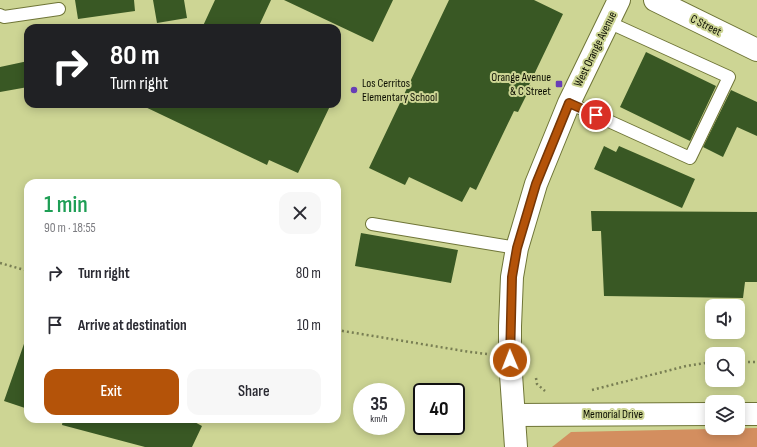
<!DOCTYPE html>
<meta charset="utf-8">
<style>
body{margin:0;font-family:"Sofia Sans Condensed",sans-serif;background:#f7f7f7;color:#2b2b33;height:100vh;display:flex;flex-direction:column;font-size:15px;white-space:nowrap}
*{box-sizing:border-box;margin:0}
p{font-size:13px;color:#7c7c81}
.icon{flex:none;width:22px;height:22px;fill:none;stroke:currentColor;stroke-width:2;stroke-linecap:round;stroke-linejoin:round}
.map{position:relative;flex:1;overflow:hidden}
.side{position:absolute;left:24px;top:179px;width:317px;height:244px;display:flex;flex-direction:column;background:#fff;border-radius:12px;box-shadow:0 2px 10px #0003}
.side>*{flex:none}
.hud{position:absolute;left:24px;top:24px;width:317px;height:84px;border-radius:12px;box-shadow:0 2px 10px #0003;background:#202124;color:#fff;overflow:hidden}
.tools{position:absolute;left:705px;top:299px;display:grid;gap:8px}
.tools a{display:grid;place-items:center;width:40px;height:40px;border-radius:8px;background:#fff;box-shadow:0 2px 10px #0003;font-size:20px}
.speed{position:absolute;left:353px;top:383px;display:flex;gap:8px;font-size:20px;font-weight:700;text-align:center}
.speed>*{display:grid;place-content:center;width:52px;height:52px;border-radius:50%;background:#fff;box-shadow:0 2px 10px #0003;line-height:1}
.speed small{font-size:10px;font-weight:400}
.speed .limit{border:2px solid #111;border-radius:6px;background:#fff;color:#111}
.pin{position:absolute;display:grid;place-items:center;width:34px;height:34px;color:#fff;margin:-17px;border:2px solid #fff;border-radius:50%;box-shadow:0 1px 4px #0007}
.me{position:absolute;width:44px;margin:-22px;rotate:359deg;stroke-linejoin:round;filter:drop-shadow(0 0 3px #0008)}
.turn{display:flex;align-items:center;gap:14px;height:84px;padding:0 20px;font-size:18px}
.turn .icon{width:52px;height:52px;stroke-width:2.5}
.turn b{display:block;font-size:28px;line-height:34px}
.round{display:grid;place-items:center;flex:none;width:42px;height:42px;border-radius:12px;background:#f7f7f7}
.overview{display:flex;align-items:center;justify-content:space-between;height:68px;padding:0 20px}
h1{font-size:24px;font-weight:600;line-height:30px;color:#1e9e55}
.primary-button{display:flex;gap:8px;margin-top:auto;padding:8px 20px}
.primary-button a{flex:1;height:46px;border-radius:12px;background:#b45309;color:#fff;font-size:16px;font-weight:600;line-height:46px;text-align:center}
.primary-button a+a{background:#f7f7f7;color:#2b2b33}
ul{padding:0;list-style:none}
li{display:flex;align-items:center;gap:12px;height:52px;padding:0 20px}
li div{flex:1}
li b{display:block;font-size:15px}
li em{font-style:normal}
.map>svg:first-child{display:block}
</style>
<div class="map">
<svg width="757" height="447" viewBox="0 0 757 447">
<rect width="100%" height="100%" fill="#cdd594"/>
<!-- green -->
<path fill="#d38e5f" d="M 757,428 L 757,447 L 552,447 L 571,432 Z"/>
<!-- building -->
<path fill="#395824" d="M 75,0 L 134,0 L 135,11 L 78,19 Z
M 153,0 L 184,0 L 187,18 L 157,23 Z
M 215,0 L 271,0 L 258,28 L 202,28 Z
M 284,0 L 393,0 L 373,42 Z
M 449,0 L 534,0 L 563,14 L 529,85 L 531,86 L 518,112 L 514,111 L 476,190 L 470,187 L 462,202 L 409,177 L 405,185 L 369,168 Z
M 646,52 L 716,86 L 690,141 L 620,107 Z
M 28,61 L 28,87 L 0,92 L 0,67 Z
M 731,90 L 757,102 L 757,136 L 737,127 L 723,157 L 703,147 Z
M 139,104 L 331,104 L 298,173 L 269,160 L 267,165 Z
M 604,146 L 616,152 L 619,146 L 695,179 L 682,208 L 594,169 Z
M 591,211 L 757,212 L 757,282 L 745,282 L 743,298 L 604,296 L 601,231 L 592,231 Z
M 361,233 L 458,250 L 451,283 L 355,266 Z
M 25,341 L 28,341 L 28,409 L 4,401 Z
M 63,419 L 189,419 L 202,426 L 192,447 L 145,447 L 62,425 Z"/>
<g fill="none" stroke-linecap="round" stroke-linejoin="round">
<!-- service casing -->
<g stroke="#6f7537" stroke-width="14">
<path id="service" d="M 0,15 L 4,17 L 59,9
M 569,103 L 690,158 L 729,77 L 608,22
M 372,224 L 517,248"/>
</g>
<!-- minor casing -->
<g stroke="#6f7537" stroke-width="24">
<path id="minor" d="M 655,0 L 757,50
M 738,414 L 757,414
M 514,415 L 712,414"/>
</g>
<!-- tertiary casing -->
<g stroke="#6f7537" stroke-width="24">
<path id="tertiary" d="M 516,447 L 510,360 L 510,326 L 512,277 L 517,248 L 536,184 L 569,103 L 619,0"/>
</g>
<!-- path -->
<path stroke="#787e53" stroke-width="2.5" stroke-dasharray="2 3" stroke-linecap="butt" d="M 0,263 L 28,271
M 337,330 L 470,352 L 487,354
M 738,362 L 757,362
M 536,378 L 537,384 L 545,391
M 592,390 L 686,366 L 712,362"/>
<!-- service -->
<use href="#service" stroke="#fff" stroke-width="12"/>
<!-- minor -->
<use href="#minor" stroke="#fff" stroke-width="22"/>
<!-- tertiary -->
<use href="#tertiary" stroke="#fff" stroke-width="22"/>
</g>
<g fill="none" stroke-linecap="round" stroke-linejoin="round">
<!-- route casing -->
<g stroke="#753606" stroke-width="10">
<path id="route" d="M 510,360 L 512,277 L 517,248 L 536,184 L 569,103 L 596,115"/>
</g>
<!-- route -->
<use href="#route" stroke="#b45309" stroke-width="7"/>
</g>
<!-- markers -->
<g fill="#673eb6" stroke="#cdd594" stroke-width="1.5">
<rect x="555" y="80" width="8" height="8" rx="2"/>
<circle cx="354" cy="90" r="4"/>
</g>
<g text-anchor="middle" stroke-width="4" stroke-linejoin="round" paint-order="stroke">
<!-- street labels -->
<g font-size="12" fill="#0b0d00" stroke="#cdd594">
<text transform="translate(706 25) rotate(26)" y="4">C Street</text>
<text transform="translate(595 49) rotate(-64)" y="4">West Orange Avenue</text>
<text x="613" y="418">Memorial Drive</text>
</g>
<!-- poi labels -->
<g font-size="12" fill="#0b0d00" stroke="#cdd594" text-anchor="end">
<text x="551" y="81">Orange Avenue<tspan x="551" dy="14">&amp; C Street</tspan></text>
<text x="362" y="87" text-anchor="start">Los Cerritos<tspan x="362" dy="14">Elementary School</tspan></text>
</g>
</g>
</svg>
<div class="tools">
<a><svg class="icon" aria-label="sound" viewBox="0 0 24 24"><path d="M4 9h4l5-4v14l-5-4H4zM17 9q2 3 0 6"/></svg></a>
<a><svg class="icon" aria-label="search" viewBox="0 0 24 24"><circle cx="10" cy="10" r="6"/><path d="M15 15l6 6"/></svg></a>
<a><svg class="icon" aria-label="layers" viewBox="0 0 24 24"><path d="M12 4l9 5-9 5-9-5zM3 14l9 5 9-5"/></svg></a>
</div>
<div class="speed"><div>35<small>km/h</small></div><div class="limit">40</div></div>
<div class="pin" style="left:596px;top:115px;background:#d93025"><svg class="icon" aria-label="arrive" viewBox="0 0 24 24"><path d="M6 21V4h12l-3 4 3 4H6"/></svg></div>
<svg class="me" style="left:510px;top:360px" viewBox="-20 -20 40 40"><circle r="17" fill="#b45309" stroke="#fff" stroke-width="3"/><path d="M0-11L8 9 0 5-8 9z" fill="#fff"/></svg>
<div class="hud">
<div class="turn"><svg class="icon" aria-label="right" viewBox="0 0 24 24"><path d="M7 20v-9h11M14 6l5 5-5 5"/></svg><div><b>80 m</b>Turn right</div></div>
</div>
<section class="side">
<div class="overview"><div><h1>1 min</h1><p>90 m · 18:55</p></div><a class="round"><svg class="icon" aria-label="close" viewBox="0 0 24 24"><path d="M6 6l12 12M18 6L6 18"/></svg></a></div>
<ul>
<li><svg class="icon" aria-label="right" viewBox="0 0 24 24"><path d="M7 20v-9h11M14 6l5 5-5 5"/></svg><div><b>Turn right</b></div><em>80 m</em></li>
<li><svg class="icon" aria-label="arrive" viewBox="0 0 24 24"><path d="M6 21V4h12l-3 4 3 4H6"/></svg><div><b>Arrive at destination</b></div><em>10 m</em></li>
</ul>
<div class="primary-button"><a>Exit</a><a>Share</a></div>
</section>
</div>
